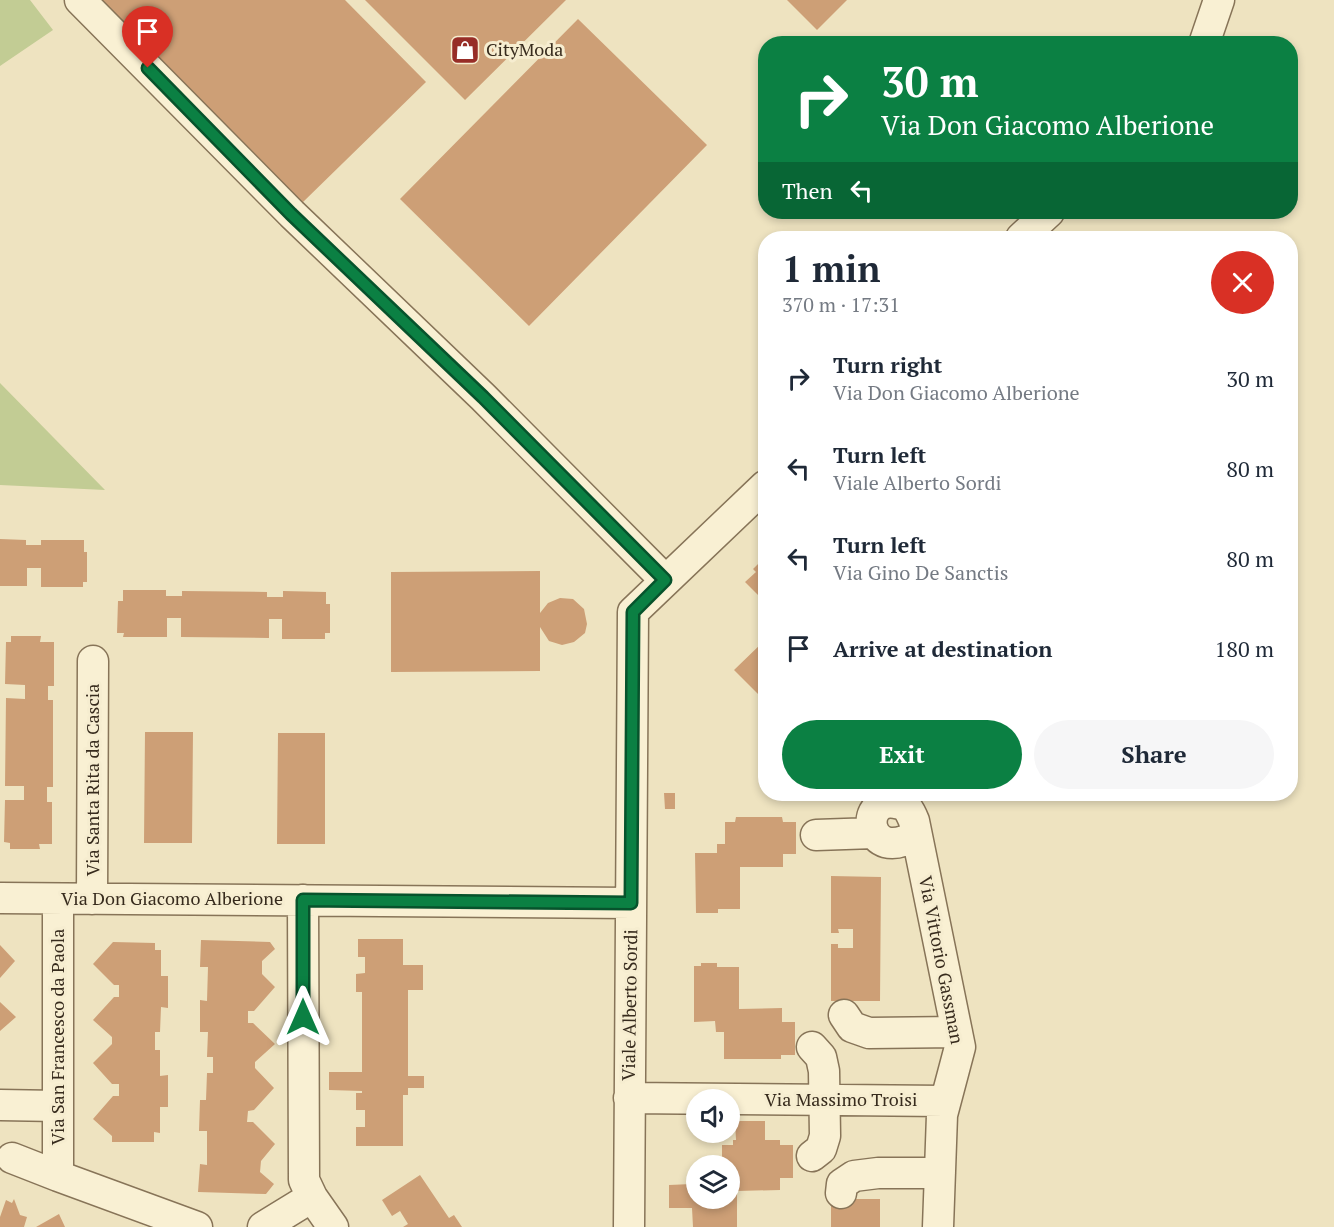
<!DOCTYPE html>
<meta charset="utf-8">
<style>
body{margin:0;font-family:"PT Serif",serif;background:#f6f6f7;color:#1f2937;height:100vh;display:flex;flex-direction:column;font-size:22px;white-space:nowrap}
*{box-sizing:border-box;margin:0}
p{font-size:20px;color:#747a83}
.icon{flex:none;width:33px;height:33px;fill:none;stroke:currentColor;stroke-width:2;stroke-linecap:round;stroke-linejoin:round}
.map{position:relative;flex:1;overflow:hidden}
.details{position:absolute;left:758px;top:231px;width:540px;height:570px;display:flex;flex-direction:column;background:#fff;border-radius:24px;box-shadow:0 3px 9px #0003}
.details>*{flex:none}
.banner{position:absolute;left:758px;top:36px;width:540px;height:183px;border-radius:24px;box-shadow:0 3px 9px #0003;background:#0b8043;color:#fff;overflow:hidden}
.tools{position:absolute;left:686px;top:1089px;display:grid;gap:12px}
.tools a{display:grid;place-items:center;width:54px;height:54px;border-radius:50%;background:#fff;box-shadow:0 3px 9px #0003;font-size:30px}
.pin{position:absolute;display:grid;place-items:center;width:51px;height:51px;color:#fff;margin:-62px -26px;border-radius:50% 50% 50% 0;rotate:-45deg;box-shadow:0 0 6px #0007}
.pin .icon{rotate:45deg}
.me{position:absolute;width:66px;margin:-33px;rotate:0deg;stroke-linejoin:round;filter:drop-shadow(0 0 4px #0008)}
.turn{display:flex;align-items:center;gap:21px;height:126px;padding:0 24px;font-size:27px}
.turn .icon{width:78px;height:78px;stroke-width:2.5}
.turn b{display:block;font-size:42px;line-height:51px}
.then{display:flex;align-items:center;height:57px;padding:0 24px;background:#0003;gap:12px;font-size:22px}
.round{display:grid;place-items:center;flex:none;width:63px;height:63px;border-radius:32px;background:#f6f6f7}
.headline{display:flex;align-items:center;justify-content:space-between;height:102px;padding:0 24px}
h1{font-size:36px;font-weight:700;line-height:45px}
.primary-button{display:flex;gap:12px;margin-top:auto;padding:12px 24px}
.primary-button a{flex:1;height:69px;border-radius:36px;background:#0b8043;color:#fff;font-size:24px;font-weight:700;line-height:69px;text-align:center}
.primary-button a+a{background:#f6f6f7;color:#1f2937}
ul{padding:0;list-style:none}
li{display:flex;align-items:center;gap:18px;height:90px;padding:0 24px}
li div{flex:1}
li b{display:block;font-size:22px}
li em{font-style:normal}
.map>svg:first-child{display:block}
</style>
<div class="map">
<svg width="1334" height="1227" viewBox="0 0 1334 1227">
<rect width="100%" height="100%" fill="#eee3c0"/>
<!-- green -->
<path fill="#c2cc94" d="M 0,0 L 30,0 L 53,30 L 0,66 Z
M 0,383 L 105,490 L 0,485 Z"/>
<!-- building -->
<path fill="#cd9f76" d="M 101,0 L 345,0 L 426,82 L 302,203 Z
M 365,0 L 566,0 L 465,100 Z
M 787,0 L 847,0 L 817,30 Z
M 578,19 L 707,145 L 529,326 L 400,199 Z
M 0,539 L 26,540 L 26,545 L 41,545 L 41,540 L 84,540 L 84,552 L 87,552 L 87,582 L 83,582 L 83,587 L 41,587 L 41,568 L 27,568 L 27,586 L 0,586 Z
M 765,557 L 765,602 L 745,582 L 756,572 L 753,569 Z
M 540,571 L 540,613 L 548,603 L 560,598 L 573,599 L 584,609 L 587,624 L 585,633 L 574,642 L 562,645 L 549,641 L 540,627 L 540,671 L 391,672 L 391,572 Z
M 123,590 L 166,590 L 166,596 L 182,596 L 182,591 L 267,592 L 267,597 L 283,597 L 283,591 L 326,592 L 326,604 L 330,604 L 330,633 L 325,633 L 325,639 L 282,639 L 282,619 L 269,619 L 269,638 L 181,637 L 181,618 L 167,618 L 167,637 L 123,637 L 124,633 L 117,633 L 118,601 L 123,601 Z
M 11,636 L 41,636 L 40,642 L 54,642 L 54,686 L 48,686 L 48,700 L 53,700 L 53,787 L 47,787 L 47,802 L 52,802 L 52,844 L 39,844 L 40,849 L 10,849 L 10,843 L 4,842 L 5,800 L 24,800 L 24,786 L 5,786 L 6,698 L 25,699 L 25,685 L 5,684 L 6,642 L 11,642 Z
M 765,640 L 765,701 L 734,670 Z
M 145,732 L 193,732 L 192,843 L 144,843 Z
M 278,733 L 325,733 L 325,844 L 277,844 Z
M 664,793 L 675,793 L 675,809 L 665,809 Z
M 736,817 L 782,817 L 783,822 L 796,822 L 796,854 L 783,854 L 783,867 L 740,867 L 740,909 L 718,909 L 718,913 L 696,913 L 695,853 L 717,853 L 717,844 L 725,844 L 725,822 L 735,822 Z
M 831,876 L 881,877 L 880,1001 L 831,1001 L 831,944 L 838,944 L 838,948 L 853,948 L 853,929 L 838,929 L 839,933 L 831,933 Z
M 358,939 L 403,939 L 403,965 L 423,965 L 423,990 L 408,990 L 408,1076 L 424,1076 L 424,1088 L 408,1088 L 408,1095 L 403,1095 L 403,1146 L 356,1146 L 356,1127 L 365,1127 L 365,1110 L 356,1110 L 356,1093 L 362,1093 L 362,1091 L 329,1090 L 329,1072 L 362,1072 L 362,992 L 356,992 L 356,974 L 365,973 L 365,957 L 358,957 Z
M 201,940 L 270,942 L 275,949 L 262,961 L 262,974 L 275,987 L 254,1011 L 248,1011 L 248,1023 L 253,1023 L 275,1044 L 255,1062 L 255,1068 L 274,1088 L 254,1110 L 248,1111 L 247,1122 L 253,1122 L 275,1144 L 261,1161 L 260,1172 L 274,1184 L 266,1194 L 198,1192 L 200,1164 L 207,1165 L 207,1131 L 199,1131 L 200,1100 L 206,1100 L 207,1073 L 213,1073 L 213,1057 L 207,1057 L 208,1032 L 200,1032 L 200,1000 L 207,1001 L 208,967 L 200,967 Z
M 113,942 L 155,943 L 155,950 L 161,950 L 161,976 L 168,976 L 168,1008 L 161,1007 L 160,1032 L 155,1032 L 155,1050 L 160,1050 L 160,1076 L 168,1075 L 168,1107 L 160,1107 L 160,1133 L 154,1132 L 154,1142 L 112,1142 L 112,1136 L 93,1119 L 113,1096 L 119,1096 L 119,1084 L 112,1084 L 93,1063 L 112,1044 L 112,1037 L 93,1020 L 114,997 L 119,997 L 119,985 L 114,985 L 93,964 Z
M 0,945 L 15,961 L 0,978 Z
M 701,963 L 717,963 L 717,967 L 739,967 L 739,1009 L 782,1008 L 782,1022 L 795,1022 L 795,1055 L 781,1055 L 781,1059 L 724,1059 L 724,1032 L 716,1032 L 715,1021 L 694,1022 L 694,966 L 701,966 Z
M 0,1002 L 16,1017 L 0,1031 Z
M 735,1121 L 765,1121 L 765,1140 L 780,1140 L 780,1145 L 793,1145 L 793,1178 L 780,1178 L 780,1190 L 737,1191 L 737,1227 L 693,1227 L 692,1208 L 669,1208 L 669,1185 L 692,1184 L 692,1177 L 696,1177 L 696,1198 L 729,1198 L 729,1166 L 722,1166 L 722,1145 L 733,1145 L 733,1140 L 736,1140 Z
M 420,1175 L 449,1218 L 454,1215 L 462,1227 L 403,1227 L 408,1224 L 400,1211 L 392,1216 L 382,1200 Z
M 14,1199 L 20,1215 L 27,1217 L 24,1227 L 0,1227 L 0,1217 L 6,1200 L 12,1203 Z
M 831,1199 L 880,1199 L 880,1227 L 831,1227 Z
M 59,1214 L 65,1227 L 36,1227 Z"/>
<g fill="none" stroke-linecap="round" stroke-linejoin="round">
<!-- minor casing -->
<g stroke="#877458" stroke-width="33">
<path id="minor" d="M 80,0 L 292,214 L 483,397 L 665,580
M 1204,44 L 1219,0
M 1021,238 L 1049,212
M 816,835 L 874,833
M 916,835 C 865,866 858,797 895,803 C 907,804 910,811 914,821 L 960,1047 L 942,1115 L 938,1227
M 0,898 L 631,903
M 58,899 L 58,1176 L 197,1227
M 92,899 L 93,661
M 303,900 L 304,1180 L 312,1197 L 333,1227
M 844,1015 L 852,1027 L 869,1033 L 957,1032
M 812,1047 L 821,1057 L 824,1071 L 825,1136 L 821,1149 L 812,1156
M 629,1098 L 944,1101
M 0,1105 L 58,1106
M 12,1158 L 58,1176
M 841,1193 L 842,1184 L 854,1176 L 878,1173 L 940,1173
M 263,1227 L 312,1197
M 629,1227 L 633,612 L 765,486"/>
</g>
<!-- minor -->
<use href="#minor" stroke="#f9f0d3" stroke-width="30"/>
</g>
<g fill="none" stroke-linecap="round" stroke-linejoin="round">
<!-- route casing -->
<g stroke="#07532c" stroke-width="15">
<path id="route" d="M 148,68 L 291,214 L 483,397 L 665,580 L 633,612 L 631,903 L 303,900 L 303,1017"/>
</g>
<!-- route -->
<use href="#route" stroke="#0b8043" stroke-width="10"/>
</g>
<!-- icons -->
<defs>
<g id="shop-square" transform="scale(1.5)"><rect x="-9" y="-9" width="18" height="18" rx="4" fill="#972d27" stroke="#f6edd0"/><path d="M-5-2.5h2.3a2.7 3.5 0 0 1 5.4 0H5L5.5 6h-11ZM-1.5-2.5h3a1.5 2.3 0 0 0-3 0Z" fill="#fff"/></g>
</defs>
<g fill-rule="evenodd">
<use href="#shop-square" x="465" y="50"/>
</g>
<g text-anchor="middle" stroke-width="6" stroke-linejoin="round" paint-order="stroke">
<!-- poi labels -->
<g font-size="18" fill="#372b1d" stroke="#f6edd0" text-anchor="start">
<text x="486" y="56">CityModa</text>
</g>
<!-- street labels -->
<g font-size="18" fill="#372b1d" stroke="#f6edd0">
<text transform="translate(93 780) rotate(-90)" y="6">Via Santa Rita da Cascia</text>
<text x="172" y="905">Via Don Giacomo Alberione</text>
<text transform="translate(941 960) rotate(79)" y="6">Via Vittorio Gassman</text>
<text transform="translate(630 1005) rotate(-89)" y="6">Viale Alberto Sordi</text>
<text transform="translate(58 1037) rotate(-90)" y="6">Via San Francesco da Paola</text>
<text x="841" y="1106">Via Massimo Troisi</text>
</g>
</g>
</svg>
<div class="tools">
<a><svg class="icon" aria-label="sound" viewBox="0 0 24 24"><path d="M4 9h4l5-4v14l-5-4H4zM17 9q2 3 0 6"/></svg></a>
<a><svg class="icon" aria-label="layers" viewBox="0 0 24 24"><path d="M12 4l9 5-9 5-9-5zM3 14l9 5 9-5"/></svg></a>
</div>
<div class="pin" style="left:148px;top:68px;background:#d93025"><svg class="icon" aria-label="arrive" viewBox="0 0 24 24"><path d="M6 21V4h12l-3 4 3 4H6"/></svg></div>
<svg class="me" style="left:303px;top:1017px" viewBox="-20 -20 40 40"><path d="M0-17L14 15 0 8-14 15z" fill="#0b8043" stroke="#fff" stroke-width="4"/></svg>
<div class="banner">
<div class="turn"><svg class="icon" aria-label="right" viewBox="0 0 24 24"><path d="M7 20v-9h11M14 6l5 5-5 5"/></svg><div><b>30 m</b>Via Don Giacomo Alberione</div></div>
<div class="then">Then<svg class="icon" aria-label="left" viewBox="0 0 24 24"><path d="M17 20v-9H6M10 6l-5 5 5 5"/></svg></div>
</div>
<section class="details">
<div class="headline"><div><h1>1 min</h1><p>370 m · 17:31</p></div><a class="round" style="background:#d93025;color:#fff"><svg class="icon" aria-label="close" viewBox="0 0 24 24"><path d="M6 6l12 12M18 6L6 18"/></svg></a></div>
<ul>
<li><svg class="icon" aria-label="right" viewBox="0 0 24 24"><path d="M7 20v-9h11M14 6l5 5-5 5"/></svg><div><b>Turn right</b><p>Via Don Giacomo Alberione</p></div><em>30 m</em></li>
<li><svg class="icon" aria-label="left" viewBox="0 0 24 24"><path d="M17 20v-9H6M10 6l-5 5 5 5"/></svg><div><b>Turn left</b><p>Viale Alberto Sordi</p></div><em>80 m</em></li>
<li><svg class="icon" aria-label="left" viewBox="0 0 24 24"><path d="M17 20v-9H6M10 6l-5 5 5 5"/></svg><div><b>Turn left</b><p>Via Gino De Sanctis</p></div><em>80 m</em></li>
<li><svg class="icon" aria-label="arrive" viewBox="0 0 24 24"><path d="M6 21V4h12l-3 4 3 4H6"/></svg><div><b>Arrive at destination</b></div><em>180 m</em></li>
</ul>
<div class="primary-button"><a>Exit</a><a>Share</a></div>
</section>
</div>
